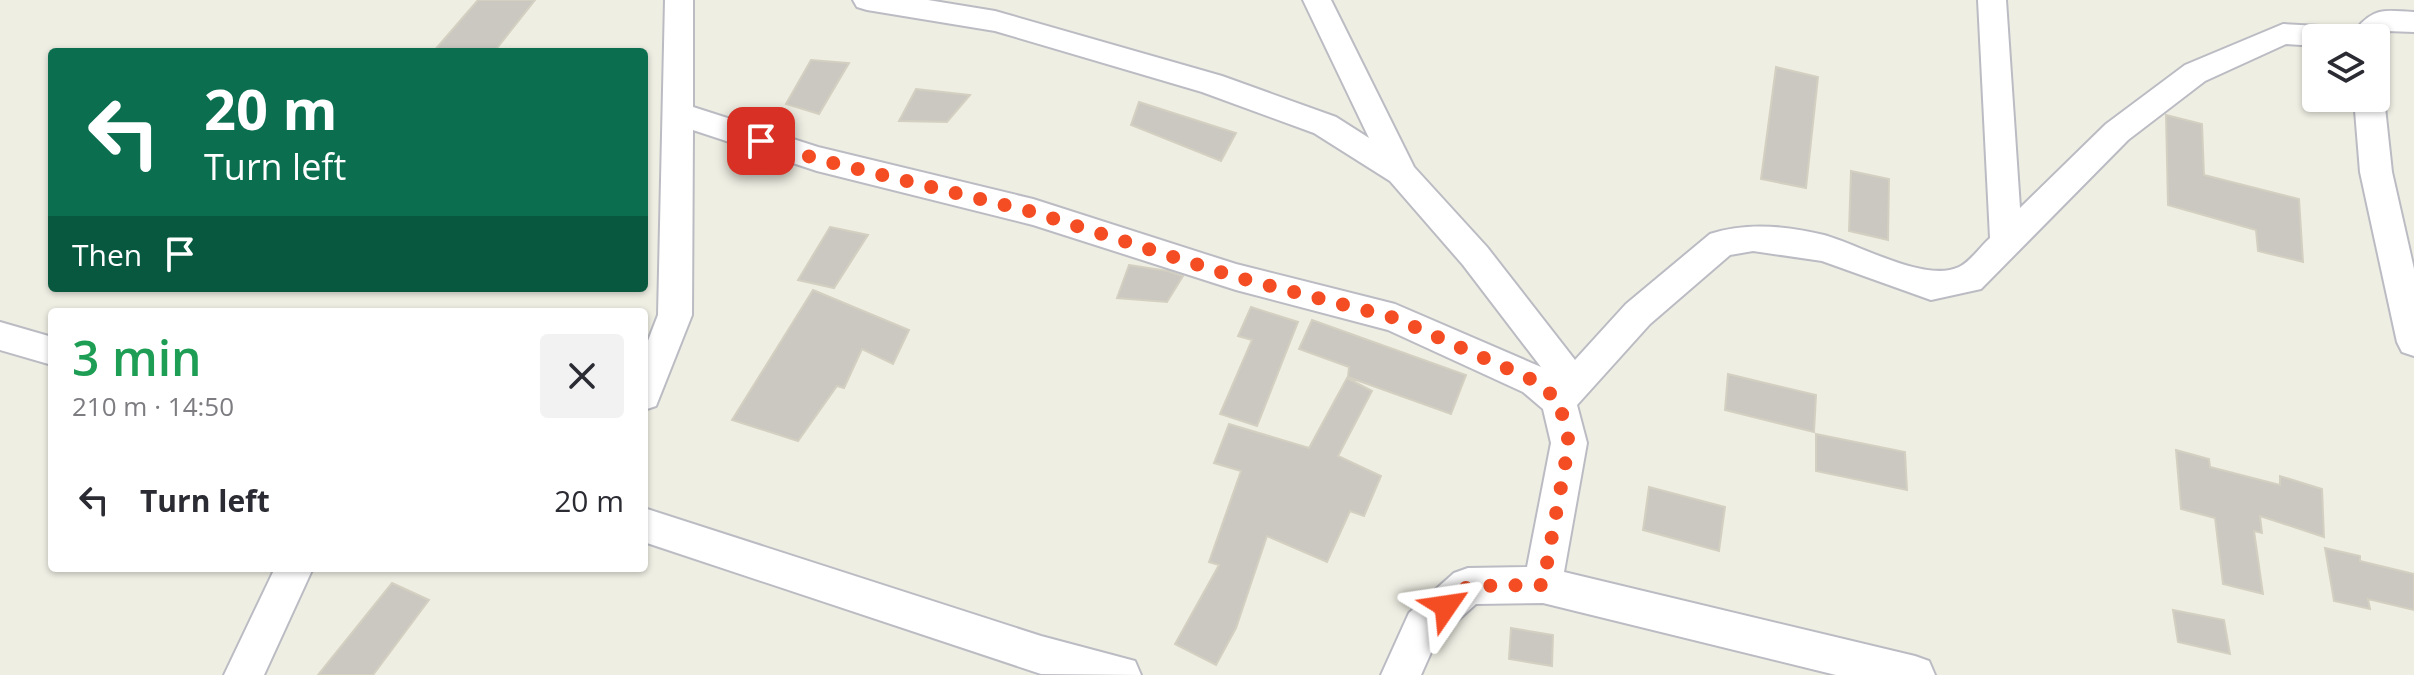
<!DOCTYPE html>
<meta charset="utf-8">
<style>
body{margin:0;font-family:"Open Sans",sans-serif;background:#f2f2f3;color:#2b2b33;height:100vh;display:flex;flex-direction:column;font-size:30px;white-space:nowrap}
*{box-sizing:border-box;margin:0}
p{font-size:26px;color:#7c7c81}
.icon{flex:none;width:44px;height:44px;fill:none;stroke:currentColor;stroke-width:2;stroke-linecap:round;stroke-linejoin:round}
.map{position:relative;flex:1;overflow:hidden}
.details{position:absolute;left:48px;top:308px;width:600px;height:264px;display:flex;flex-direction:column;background:#fff;border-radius:8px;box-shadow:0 2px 6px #0004}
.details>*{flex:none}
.top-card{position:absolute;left:48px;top:48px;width:600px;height:244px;border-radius:8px;box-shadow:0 2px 6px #0004;background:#0b6e4f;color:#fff;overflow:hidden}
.controls{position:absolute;left:2302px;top:24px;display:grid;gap:16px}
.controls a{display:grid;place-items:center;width:88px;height:88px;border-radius:8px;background:#fff;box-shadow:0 2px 6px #0004;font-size:40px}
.pin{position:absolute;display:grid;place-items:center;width:68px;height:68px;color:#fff;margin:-34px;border-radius:16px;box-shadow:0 4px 12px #0006}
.me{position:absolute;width:88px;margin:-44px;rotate:58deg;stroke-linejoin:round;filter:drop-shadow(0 0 6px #0008)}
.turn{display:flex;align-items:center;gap:28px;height:168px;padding:0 24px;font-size:36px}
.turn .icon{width:104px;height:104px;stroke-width:2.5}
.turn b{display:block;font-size:56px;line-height:68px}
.then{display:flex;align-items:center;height:76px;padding:0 24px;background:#0003;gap:16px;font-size:30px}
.round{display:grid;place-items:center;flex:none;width:84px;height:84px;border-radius:8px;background:#f2f2f3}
.summary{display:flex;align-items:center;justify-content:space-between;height:136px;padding:0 24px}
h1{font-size:48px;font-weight:600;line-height:60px;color:#1e9e55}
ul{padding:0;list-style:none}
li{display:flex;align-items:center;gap:24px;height:112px;padding:0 24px}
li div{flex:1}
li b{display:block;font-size:30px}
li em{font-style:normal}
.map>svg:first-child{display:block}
</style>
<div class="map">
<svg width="2414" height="675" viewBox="0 0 2414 675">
<rect width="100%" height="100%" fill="#efeee3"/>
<!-- building -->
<path fill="#cac8c0" stroke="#d4d0c1" stroke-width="2" d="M 478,0 L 535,0 L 494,52 L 433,52 Z
M 811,60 L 849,63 L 819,114 L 786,104 Z
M 1776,67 L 1818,77 L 1806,188 L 1761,179 Z
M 916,89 L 970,95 L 947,122 L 899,121 Z
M 1139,102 L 1236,133 L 1221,161 L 1131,125 Z
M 2166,115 L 2202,124 L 2204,175 L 2299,199 L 2303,262 L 2258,251 L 2256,230 L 2168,205 Z
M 1851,171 L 1889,179 L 1888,240 L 1849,231 Z
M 830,227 L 868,235 L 834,288 L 798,280 Z
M 1129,265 L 1168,271 L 1183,276 L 1167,302 L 1117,298 Z
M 813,290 L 909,330 L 893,364 L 862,349 L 844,388 L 837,386 L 798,441 L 732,420 Z
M 1251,307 L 1298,322 L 1257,426 L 1220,414 L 1252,340 L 1238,336 Z
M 1312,320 L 1466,375 L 1451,414 L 1348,377 L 1349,367 L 1299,349 Z
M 1728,374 L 1816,395 L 1814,432 L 1725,410 Z
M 1347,378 L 1372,391 L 1338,456 L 1381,476 L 1364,516 L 1350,511 L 1327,562 L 1267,536 L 1236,628 L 1216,665 L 1175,644 L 1219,565 L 1209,562 L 1241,471 L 1214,463 L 1229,424 L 1309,448 Z
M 1816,434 L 1905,452 L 1907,490 L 1816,471 Z
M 2176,450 L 2209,459 L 2210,467 L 2280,485 L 2280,476 L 2322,489 L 2324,537 L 2260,516 L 2262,533 L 2254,531 L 2263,594 L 2223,584 L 2215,518 L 2181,509 Z
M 1649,487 L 1725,507 L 1719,551 L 1643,530 Z
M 2325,548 L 2360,556 L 2360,561 L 2414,574 L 2414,610 L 2368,599 L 2370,609 L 2334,601 Z
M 392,583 L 429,600 L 373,675 L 318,675 Z
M 2173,610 L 2224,620 L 2230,654 L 2178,642 Z
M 1511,628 L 1553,635 L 1552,666 L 1509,659 Z"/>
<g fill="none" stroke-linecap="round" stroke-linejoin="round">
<!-- street casing -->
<g stroke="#bbbcc3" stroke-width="4">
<path id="street" d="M 665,0 L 693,0 L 693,107 L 818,147 L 1033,199 L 1236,264 L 1395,304 L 1541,367 L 1463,265 L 1390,181 L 1314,133 L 1202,92 L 995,31 L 867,10 L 857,7 L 853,0 L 928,0 L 995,11 L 1222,76 L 1336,117 L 1369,138 L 1303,0 L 1331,0 L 1414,167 L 1487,247 L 1575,360 L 1626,304 L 1710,234 C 1746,222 1788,226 1824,235 C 1860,245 1925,283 1959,267 C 1970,262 1981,246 1990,238 L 1978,0 L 2006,0 L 2020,208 L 2106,124 L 2185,65 L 2283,24 L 2357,28 C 2376,6 2387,11 2414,12 L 2414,32 L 2387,31 L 2376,44 L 2376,38 L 2316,38 L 2316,46 L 2286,44 L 2205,81 L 2128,140 L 1981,289 L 1931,300 L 1822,261 L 1753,251 L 1730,255 L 1650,324 L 1577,405 L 1587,443 L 1564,572 L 1915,656 L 1929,661 L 1935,675 L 1836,675 L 1543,603 L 1476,604 L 1437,639 L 1421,675 L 1381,675 L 1409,613 L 1454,573 L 1468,568 L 1527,567 L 1551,443 L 1543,409 L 1523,392 L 1388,330 L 1236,290 L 1033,225 L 817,171 L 693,130 L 692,315 L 656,406 L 644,410 L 644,351 L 658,315 Z
M 2376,89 L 2384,98 L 2392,172 L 2414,269 L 2414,356 L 2402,352 L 2397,342 L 2360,172 L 2354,98 L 2376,98 Z
M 0,322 L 52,337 L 52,365 L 0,350 Z
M 644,508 L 1041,636 L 1135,661 L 1141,675 L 1041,674 L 644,542 Z
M 275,568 L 313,568 L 264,675 L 224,675 Z"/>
</g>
<!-- street -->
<use href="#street" fill="#fff" fill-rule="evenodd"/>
</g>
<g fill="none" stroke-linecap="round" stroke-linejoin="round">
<!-- route -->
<path stroke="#f44c23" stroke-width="14" stroke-dasharray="0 25.2" d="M 761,141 L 817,159 L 1033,212 L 1236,277 L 1395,318 L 1535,381 L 1559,401 L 1569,443 L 1543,585 L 1468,586 L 1446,606"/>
</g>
</svg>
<div class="controls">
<a><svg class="icon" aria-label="layers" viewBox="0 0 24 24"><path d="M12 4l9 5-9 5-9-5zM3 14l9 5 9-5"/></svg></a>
</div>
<div class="pin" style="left:761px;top:141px;background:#d93025"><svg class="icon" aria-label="arrive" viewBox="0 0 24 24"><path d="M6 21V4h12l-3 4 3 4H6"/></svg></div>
<svg class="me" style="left:1446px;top:606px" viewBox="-20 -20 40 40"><path d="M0-17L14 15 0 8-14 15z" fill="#f44c23" stroke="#fff" stroke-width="4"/></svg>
<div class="top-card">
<div class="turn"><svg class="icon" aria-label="left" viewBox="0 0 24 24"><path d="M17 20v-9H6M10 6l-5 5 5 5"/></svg><div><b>20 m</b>Turn left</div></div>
<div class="then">Then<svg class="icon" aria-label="arrive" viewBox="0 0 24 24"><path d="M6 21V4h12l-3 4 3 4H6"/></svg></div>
</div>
<section class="details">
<div class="summary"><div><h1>3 min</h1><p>210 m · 14:50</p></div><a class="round"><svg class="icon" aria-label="close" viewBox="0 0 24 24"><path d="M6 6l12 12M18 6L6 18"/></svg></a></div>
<ul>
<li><svg class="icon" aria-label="left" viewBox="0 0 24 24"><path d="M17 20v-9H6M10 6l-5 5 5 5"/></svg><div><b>Turn left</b></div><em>20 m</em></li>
</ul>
</section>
</div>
